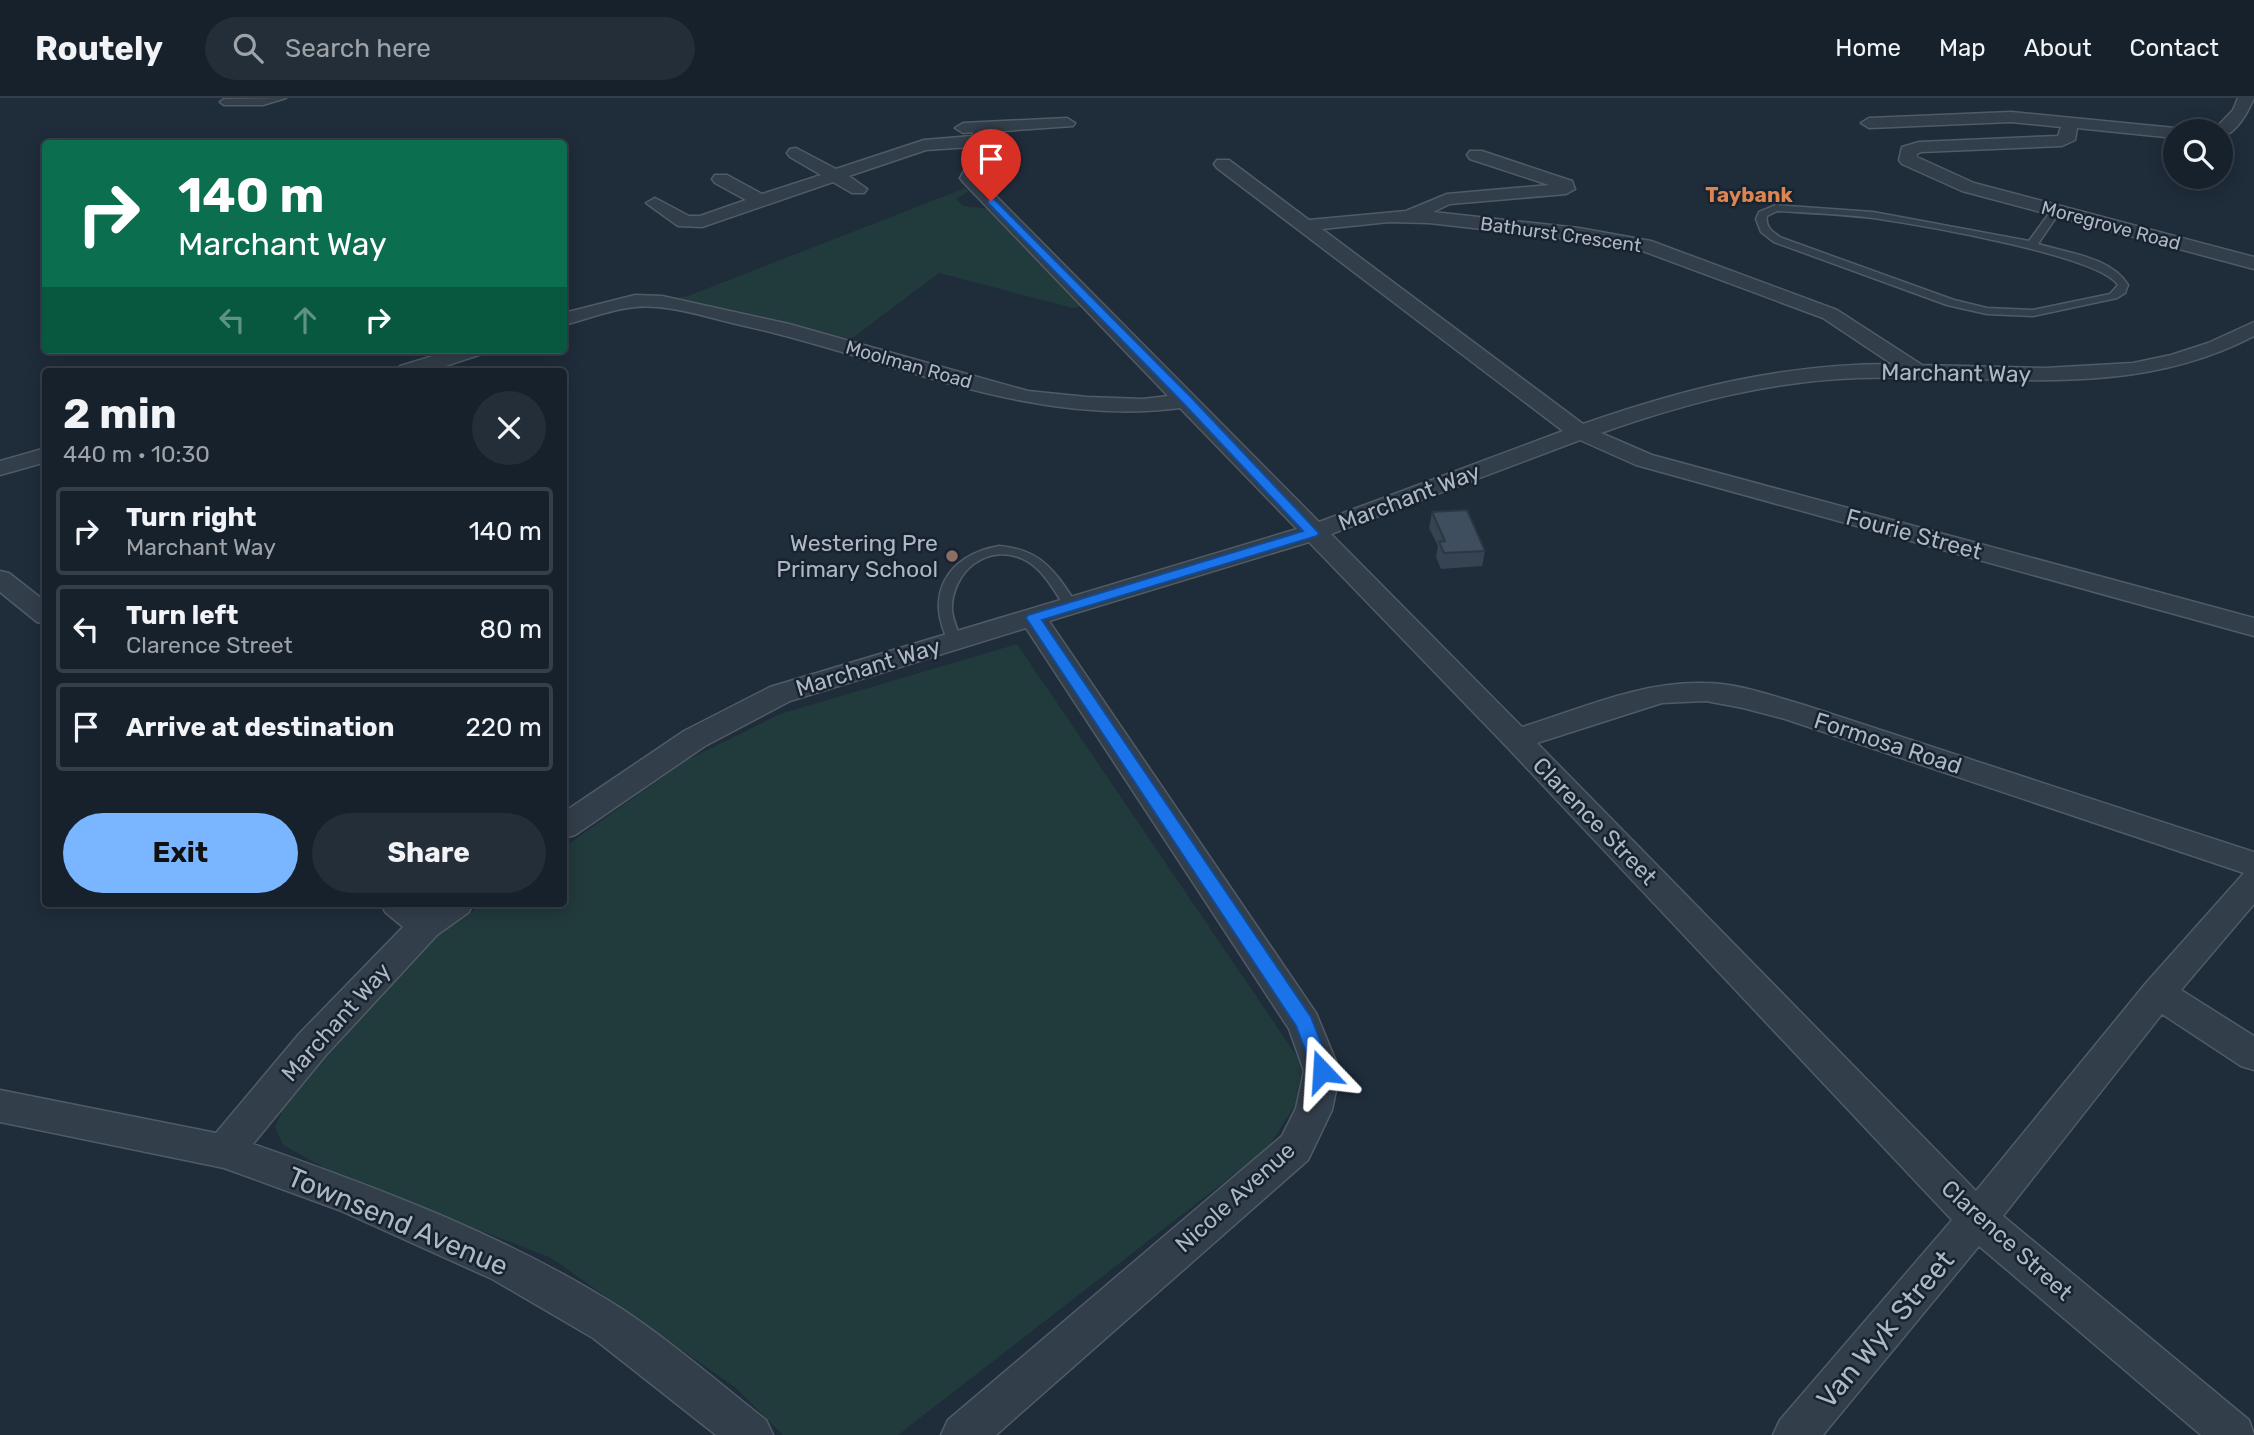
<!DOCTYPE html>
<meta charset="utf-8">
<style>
body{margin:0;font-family:Rubik,sans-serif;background:#242e38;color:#f1f3f6;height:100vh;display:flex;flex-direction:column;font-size:26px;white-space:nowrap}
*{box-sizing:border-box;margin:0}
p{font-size:23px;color:#9ea3a9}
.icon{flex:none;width:38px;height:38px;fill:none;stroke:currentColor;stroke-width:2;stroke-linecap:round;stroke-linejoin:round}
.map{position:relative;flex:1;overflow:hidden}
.drawer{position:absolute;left:42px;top:270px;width:525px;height:539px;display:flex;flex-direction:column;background:#17212c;border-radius:7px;box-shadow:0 4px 18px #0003,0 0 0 2px #363e48}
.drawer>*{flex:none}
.top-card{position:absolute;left:42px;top:42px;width:525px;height:214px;border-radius:7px;box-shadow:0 4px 18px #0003,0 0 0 2px #363e48;background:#0b6e4f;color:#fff;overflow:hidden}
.controls{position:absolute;left:2163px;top:21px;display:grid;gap:14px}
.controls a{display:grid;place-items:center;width:70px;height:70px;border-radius:50%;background:#17212c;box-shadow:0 4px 18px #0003,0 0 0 2px #363e48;font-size:35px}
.pin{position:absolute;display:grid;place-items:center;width:60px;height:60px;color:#fff;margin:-72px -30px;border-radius:50% 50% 50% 0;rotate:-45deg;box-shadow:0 0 7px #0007}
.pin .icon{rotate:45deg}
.me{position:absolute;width:77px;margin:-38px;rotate:340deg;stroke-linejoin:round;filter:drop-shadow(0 0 5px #0008)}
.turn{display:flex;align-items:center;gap:24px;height:147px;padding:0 21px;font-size:32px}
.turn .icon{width:91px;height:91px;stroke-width:2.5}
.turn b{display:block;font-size:49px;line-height:60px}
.lanes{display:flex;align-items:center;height:66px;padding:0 21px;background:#0003;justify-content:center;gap:35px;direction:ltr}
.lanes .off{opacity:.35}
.round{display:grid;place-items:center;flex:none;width:74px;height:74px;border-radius:37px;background:#242e38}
.summary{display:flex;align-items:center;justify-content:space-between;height:119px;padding:0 21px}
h1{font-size:42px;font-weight:700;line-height:52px}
.cta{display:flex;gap:14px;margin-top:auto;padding:14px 21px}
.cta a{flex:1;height:80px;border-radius:42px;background:#79b6ff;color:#111;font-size:28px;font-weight:700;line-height:80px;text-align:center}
.cta a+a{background:#242e38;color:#f1f3f6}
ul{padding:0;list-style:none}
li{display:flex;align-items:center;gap:21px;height:88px;margin:0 14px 10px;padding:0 7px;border:4px solid #363e48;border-radius:7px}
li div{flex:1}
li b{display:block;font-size:26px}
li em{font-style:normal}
header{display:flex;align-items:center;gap:42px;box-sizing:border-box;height:98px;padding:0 35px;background:#17212c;border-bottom:2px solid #363e48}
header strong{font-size:33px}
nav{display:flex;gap:38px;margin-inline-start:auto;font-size:24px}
.search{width:490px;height:63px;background:#242e38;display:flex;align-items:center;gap:18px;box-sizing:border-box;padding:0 24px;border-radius:38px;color:#9ea3a9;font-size:26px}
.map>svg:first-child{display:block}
</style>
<header>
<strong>Routely</strong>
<div class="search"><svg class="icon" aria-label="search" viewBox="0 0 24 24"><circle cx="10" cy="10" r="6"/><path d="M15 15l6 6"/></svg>Search here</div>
<nav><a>Home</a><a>Map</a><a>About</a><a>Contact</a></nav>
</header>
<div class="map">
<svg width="2254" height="1337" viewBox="0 0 2254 1337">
<rect width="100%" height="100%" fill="#1f2c3a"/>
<!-- green -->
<path fill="#213a3b" d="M 965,90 L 969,93 L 956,101 L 963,108 L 990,111 L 1083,208 L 1072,210 L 939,175 L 851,241 L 672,200 L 688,198 Z
M 1017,546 L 1305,970 L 1300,999 L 1268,1050 L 898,1337 L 783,1337 L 736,1290 L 551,1160 L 335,1076 L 283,1047 L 275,1029 L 291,993 L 420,851 L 484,805 L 564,805 L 564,749 L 687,662 L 780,616 Z"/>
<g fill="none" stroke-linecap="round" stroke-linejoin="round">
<!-- lane casing -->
<g stroke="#505b68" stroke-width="3">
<path id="lane" d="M 286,0 L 263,7 L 224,7 L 220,4 L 224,1 Z
M 1776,107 L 1873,114 L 2029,143 L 2053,110 L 2056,109 L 2061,112 L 2038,146 C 2067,155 2111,159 2128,187 L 2125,195 L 2117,200 L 2033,218 L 1987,216 L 1947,207 L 1774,144 L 1761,134 L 1756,121 L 1759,114 ZM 1777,113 C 1809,115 1842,116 1873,120 C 1915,126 2099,157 2118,187 L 2110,196 L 2033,212 L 1987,210 L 1954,202 L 1782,140 C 1772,134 1765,129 1767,118 Z
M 999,448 C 1043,452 1055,474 1078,508 L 1076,511 L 1066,511 C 1055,494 1044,472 1025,462 C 988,443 951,474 952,512 C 953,523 958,533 962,543 L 960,546 L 950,546 C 923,498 947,457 999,448 Z"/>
</g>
<!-- street casing -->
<g stroke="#505b68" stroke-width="3">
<path id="street" d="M 2238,0 L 2254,0 C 2248,14 2237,35 2221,39 L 2221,33 L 2213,33 L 2233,12 Z
M 2011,14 L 2175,30 L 2182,33 L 2175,33 L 2175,40 L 2077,30 L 2075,42 L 2062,48 L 1921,54 L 1917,56 L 1917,59 L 1974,85 L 2254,159 L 2254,171 L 1962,93 L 1902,66 L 1899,62 L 1902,49 L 1919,44 L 2058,38 L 2061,29 L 2011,24 L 1869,30 L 1861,25 L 1869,20 Z
M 1067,20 L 1075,25 L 1073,28 L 990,34 L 986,66 L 978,80 L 1319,424 L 1563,333 L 1217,70 L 1214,66 L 1217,62 L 1229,62 L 1309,122 L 1406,113 L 1447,96 L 1549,87 L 1470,61 L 1467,57 L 1470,53 L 1482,53 L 1572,83 L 1575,91 L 1566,96 L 1450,106 L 1433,114 L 1579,130 L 1651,143 L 1837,212 L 1922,267 L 2045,270 L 2133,265 L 2171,257 L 2208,245 L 2254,224 L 2254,238 C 2128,304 1994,275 1859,280 C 1769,283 1686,305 1601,335 L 1652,357 L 2254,520 L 2254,538 L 1636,367 L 1580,342 L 1331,436 L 1522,629 C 1580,611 1642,583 1704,585 C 1738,585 1772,598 1804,607 L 2254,754 L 2254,806 L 2181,892 L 2254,938 L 2254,972 L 2241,968 L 2162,916 L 2003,1118 L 2249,1322 L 2254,1337 L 2201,1337 L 1979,1148 L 1823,1337 L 1773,1337 L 1780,1322 L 1952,1122 L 1506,648 L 1309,444 L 1049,523 L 1316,915 L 1340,973 L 1332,1012 L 1308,1062 L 996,1337 L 941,1337 L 948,1322 L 1282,1038 L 1296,1010 L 1304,973 L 1289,931 L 1026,530 L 790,603 L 705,648 L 575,737 L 564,740 L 564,714 L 684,633 L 770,589 L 1297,431 L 1180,310 C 1030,330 889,260 745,228 C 711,221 672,206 636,209 C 612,211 587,221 564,227 L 564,215 L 635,197 L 662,198 L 789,226 L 1028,293 L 1087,299 L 1143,301 L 1168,298 L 963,84 L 960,80 L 968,66 L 971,49 L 926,52 L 849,78 L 867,91 L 864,95 L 852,95 L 833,84 L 702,129 L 678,128 L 646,105 L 655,100 L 689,118 L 700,118 L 746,102 L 715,85 L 712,81 L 715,77 L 727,77 L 762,96 L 821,77 L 790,59 L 787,55 L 790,51 L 796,50 L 836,71 L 924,42 L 972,38 L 973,34 L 963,35 L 955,30 L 963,25 ZM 1389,124 L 1429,125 L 1579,142 L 1640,152 L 1823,220 L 1892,266 C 1783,266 1686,290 1583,326 L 1322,131 ZM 1706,603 L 1743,610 L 1785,621 L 2244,775 L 2146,885 L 1976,1093 L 1537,645 L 1662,605 Z
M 453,252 L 486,252 L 482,256 L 430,273 L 397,273 L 400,268 Z
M 46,350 L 46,364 L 0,377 L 0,363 Z
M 0,473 L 9,475 L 46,504 L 46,526 L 37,524 L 0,494 Z
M 381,805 L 420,805 L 426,810 L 433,805 L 473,805 L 469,814 L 437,837 L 325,958 L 253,1046 C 378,1090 510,1139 622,1211 C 672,1244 719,1285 766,1322 L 773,1337 L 716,1337 L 593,1240 L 492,1181 L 339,1112 L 224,1070 L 0,1024 L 0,992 L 216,1035 L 299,936 L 403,829 L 385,814 Z"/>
</g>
<!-- lane -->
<use href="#lane" fill="#323e4a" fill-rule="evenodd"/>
<!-- street -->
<use href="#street" fill="#323e4a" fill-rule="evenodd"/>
</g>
<!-- wall -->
<path fill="#364352" d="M 1432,414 L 1485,453 L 1482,468 L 1441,471 L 1436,459 L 1438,448 L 1429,430 Z"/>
<!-- building -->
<path fill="#3f4e5f" stroke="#2c3742" stroke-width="2" d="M 1467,412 L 1485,453 L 1444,455 L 1439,444 L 1445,443 L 1432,414 Z"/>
<!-- route -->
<path fill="#1a73e8" stroke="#114b97" stroke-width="2" d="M 988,101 L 994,101 L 1191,299 L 1319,435 L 1317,438 L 1042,522 L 1311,919 L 1332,973 L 1329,978 L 1322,981 L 1315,978 L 1296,928 L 1026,520 L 1028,517 L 1303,433 L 1182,304 L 988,105 Z"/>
<!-- markers -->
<circle fill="#8d6e63" stroke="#18232e" stroke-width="2.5" cx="952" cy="458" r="7"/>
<g text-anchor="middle" stroke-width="5" stroke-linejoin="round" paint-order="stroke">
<!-- far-street labels -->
<g font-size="19" fill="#adb8c7" stroke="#18232e">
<text transform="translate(2111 127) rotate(15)" y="7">Moregrove Road</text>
<text transform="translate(1561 136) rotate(8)" y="7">Bathurst Crescent</text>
<text transform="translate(909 266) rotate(16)" y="7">Moolman Road</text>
</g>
<!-- far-neighbourhood labels -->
<g font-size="21" font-weight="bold" fill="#dc8552" stroke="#18232e">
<text x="1749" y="104">Taybank</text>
</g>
<!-- street labels -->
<g font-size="23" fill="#adb8c7" stroke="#18232e">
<text transform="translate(1956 275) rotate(1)" y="8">Marchant Way</text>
<text transform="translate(1409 399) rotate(-21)" y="8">Marchant Way</text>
<text transform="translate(1914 436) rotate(15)" y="8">Fourie Street</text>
<text transform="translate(868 569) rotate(-17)" y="8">Marchant Way</text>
<text transform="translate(1888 645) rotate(18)" y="8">Formosa Road</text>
<text transform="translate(1595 723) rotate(46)" y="8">Clarence Street</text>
<text transform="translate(336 924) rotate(-48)" y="8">Marchant Way</text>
<text transform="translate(1235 1099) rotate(-42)" y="8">Nicole Avenue</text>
<text transform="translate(2007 1142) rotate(42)" y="8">Clarence Street</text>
</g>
<!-- poi labels -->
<g font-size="23" fill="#adb8c7" stroke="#18232e" text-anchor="end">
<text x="938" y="453">Westering Pre<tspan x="938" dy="26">Primary School</tspan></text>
</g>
<!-- near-street labels -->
<g font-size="28" fill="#adb8c7" stroke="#18232e">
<text transform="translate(398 1123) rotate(23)" y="10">Townsend Avenue</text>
<text transform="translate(1885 1231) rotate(-50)" y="10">Van Wyk Street</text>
</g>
</g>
</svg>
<div class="controls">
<a><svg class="icon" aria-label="search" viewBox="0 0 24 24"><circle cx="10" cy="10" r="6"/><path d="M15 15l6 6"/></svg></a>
</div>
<div class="pin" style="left:991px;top:103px;background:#d93025"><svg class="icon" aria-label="arrive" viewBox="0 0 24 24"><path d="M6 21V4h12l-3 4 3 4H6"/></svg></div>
<svg class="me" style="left:1322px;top:973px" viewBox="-20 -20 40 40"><path d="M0-17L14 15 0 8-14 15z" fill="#1a73e8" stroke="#fff" stroke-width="4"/></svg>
<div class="top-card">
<div class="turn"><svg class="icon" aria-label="right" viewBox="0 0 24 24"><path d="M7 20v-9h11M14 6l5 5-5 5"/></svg><div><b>140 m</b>Marchant Way</div></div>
<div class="lanes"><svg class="icon off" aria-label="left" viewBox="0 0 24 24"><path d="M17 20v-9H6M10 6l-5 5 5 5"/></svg><svg class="icon off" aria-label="ahead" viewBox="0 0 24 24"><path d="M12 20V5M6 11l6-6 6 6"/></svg><svg class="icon" aria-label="right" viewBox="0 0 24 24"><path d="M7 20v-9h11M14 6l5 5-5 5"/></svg></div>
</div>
<section class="drawer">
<div class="summary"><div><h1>2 min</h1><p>440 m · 10:30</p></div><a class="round"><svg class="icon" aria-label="close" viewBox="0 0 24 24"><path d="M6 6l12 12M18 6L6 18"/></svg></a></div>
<ul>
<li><svg class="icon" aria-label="right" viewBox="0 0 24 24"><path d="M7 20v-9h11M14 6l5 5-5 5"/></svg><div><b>Turn right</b><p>Marchant Way</p></div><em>140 m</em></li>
<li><svg class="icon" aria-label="left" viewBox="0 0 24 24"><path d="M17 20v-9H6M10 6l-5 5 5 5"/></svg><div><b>Turn left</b><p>Clarence Street</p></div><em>80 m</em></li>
<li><svg class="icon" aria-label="arrive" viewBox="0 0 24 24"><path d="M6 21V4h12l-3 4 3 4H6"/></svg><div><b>Arrive at destination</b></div><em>220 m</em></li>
</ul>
<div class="cta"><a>Exit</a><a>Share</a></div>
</section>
</div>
